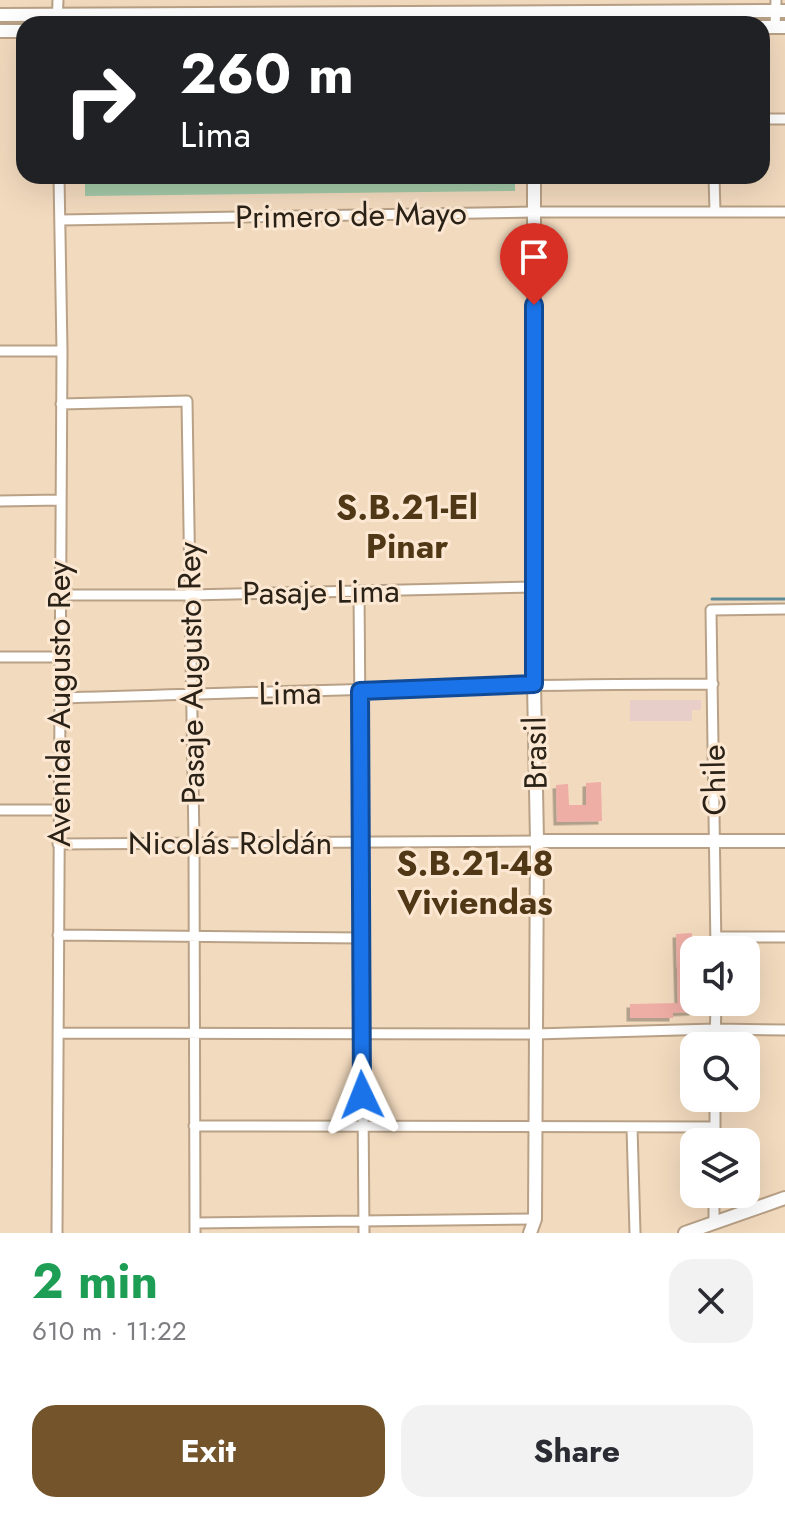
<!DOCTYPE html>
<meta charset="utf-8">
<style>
body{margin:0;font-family:Jost,sans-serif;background:#f2f2f3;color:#2b2b33;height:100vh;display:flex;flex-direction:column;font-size:30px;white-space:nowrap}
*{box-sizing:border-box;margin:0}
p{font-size:26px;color:#7c7c81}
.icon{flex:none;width:44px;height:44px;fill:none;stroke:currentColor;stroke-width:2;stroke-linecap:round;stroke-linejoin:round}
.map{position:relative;height:1233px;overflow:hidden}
.panel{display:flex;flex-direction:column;background:#fff;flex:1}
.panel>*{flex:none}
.banner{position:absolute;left:16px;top:16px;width:754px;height:168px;border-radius:24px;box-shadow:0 8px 32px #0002;background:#202124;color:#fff;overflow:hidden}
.tools{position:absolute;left:680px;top:936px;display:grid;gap:16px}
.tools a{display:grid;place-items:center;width:80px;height:80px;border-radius:16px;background:#fff;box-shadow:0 8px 32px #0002;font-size:40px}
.pin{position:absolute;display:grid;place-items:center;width:68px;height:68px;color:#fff;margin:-82px -34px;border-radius:50% 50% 50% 0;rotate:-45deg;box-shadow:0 0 8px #0007}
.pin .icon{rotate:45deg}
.me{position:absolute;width:88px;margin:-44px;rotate:358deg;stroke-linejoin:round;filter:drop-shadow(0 0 6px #0008)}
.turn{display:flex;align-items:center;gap:28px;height:168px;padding:0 32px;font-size:36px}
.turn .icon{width:104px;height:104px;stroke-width:2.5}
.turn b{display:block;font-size:56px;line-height:68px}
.round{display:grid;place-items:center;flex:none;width:84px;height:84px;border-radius:24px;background:#f2f2f3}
.summary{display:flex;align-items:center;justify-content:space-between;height:136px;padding:0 32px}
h1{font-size:48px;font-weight:700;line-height:60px;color:#1e9e55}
.primary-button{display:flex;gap:16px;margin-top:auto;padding:16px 32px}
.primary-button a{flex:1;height:92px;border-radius:24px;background:#74542a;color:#fff;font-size:32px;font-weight:700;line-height:92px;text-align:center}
.primary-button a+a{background:#f2f2f3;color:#2b2b33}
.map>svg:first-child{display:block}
</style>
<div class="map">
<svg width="785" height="1233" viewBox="0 0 785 1233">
<defs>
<filter id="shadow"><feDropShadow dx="-3.5" dy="3.5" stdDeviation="0" flood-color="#0004"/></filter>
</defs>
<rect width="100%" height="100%" fill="#f2dabe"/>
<!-- education -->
<path fill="#e7cec8" d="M 630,700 L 701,700 L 701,710 L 692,710 L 692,721 L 630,721 Z"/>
<!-- green -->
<path fill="#a1c7a6" d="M 513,18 L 513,21 L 202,24 L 77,22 Z
M 85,176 L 515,176 L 515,191 L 85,196 Z"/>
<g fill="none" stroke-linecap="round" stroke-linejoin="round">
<!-- stream -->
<path stroke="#5d8c98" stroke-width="3" d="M 712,599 L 785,599"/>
</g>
<!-- building -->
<path fill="#eeada5" filter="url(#shadow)" d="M 601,782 L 602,821 L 557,822 L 556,785 L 568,784 L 569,805 L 586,805 L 586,783 Z
M 692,933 L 693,1012 L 673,1013 L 673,1018 L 630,1018 L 630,1004 L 678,1003 L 676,934 Z"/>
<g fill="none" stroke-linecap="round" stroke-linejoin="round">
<!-- street casing -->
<g stroke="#b8a186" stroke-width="13">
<path id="street" d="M 57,24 L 58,0
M 775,27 L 776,0
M 762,119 L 785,119
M 714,176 L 715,212
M 60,220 L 534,212 L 785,212
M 0,351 L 62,351
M 61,404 L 187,401 L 194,843 L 195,1233
M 0,501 L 60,500
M 359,591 L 364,1233
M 60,595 L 190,595 L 534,587
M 0,657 L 59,657
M 59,698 C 277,692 495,684 713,684
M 0,810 L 58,810
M 58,844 L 537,841
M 58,935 L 361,938
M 716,937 L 785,937
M 716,950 L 711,610 L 785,609
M 58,1033 L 535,1034 L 715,1029 L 785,1030
M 715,1046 L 716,1002
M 194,1126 L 715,1127
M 632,1127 L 635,1233
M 715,1142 L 715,1098
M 195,1223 L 535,1219
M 714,1223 L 714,1194
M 57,1233 L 62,351 L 59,176"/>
</g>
<!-- secondary casing -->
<g stroke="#b8a186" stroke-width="16">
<path id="secondary" d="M 0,15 L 785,11
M 762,27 L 785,27
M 0,31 L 24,31
M 537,841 L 785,841
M 530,1233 L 535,1219 L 537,841 L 534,684 L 534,176
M 685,1233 L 785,1198"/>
</g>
<!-- street -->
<use href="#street" stroke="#fff" stroke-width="9"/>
<!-- secondary -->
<use href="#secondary" stroke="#fff" stroke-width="12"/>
</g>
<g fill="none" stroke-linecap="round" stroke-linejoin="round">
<!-- route casing -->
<g stroke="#114b97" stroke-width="20">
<path id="route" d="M 362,1095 L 360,691 L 534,684 L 534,305"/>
</g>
<!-- route -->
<use href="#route" stroke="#1a73e8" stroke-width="14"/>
</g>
<g text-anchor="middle" stroke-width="6" stroke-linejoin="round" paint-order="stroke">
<!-- street labels -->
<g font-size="32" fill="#2b2217" stroke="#fce8d2">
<text transform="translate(351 215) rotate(-1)" y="11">Primero de Mayo</text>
<text transform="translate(321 592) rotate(-1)" y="11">Pasaje Lima</text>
<text transform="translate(191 673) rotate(-91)" y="11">Pasaje Augusto Rey</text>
<text transform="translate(290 693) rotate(-1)" y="11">Lima</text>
<text transform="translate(59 704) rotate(-90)" y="11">Avenida Augusto Rey</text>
<text transform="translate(535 753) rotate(-91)" y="11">Brasil</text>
<text transform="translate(714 780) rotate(-91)" y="11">Chile</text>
<text x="230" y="854">Nicolás Roldán</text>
</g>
<!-- neighbourhood labels -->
<g font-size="34" font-weight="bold" fill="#503716" stroke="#fce8d2">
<text x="407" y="519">S.B.21-El<tspan x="407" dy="39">Pinar</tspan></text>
<text x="475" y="875">S.B.21-48<tspan x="475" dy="39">Viviendas</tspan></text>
</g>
</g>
</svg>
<div class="tools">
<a><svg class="icon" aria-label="sound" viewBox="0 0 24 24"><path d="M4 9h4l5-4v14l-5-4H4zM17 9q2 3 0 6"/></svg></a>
<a><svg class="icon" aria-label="search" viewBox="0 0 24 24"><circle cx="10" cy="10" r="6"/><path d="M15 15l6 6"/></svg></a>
<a><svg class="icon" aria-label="layers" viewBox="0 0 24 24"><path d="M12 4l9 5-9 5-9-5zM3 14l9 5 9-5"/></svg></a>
</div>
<div class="pin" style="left:534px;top:305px;background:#d93025"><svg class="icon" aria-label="arrive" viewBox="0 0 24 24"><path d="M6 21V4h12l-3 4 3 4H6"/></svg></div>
<svg class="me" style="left:362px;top:1095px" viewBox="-20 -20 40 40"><path d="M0-17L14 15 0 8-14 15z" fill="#1a73e8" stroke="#fff" stroke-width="4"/></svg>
<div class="banner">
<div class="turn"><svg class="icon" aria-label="right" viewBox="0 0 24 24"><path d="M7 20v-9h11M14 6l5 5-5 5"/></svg><div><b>260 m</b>Lima</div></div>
</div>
</div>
<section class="panel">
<div class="summary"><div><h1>2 min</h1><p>610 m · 11:22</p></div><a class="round"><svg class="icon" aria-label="close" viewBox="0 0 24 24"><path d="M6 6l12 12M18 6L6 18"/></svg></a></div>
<div class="primary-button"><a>Exit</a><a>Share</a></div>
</section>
